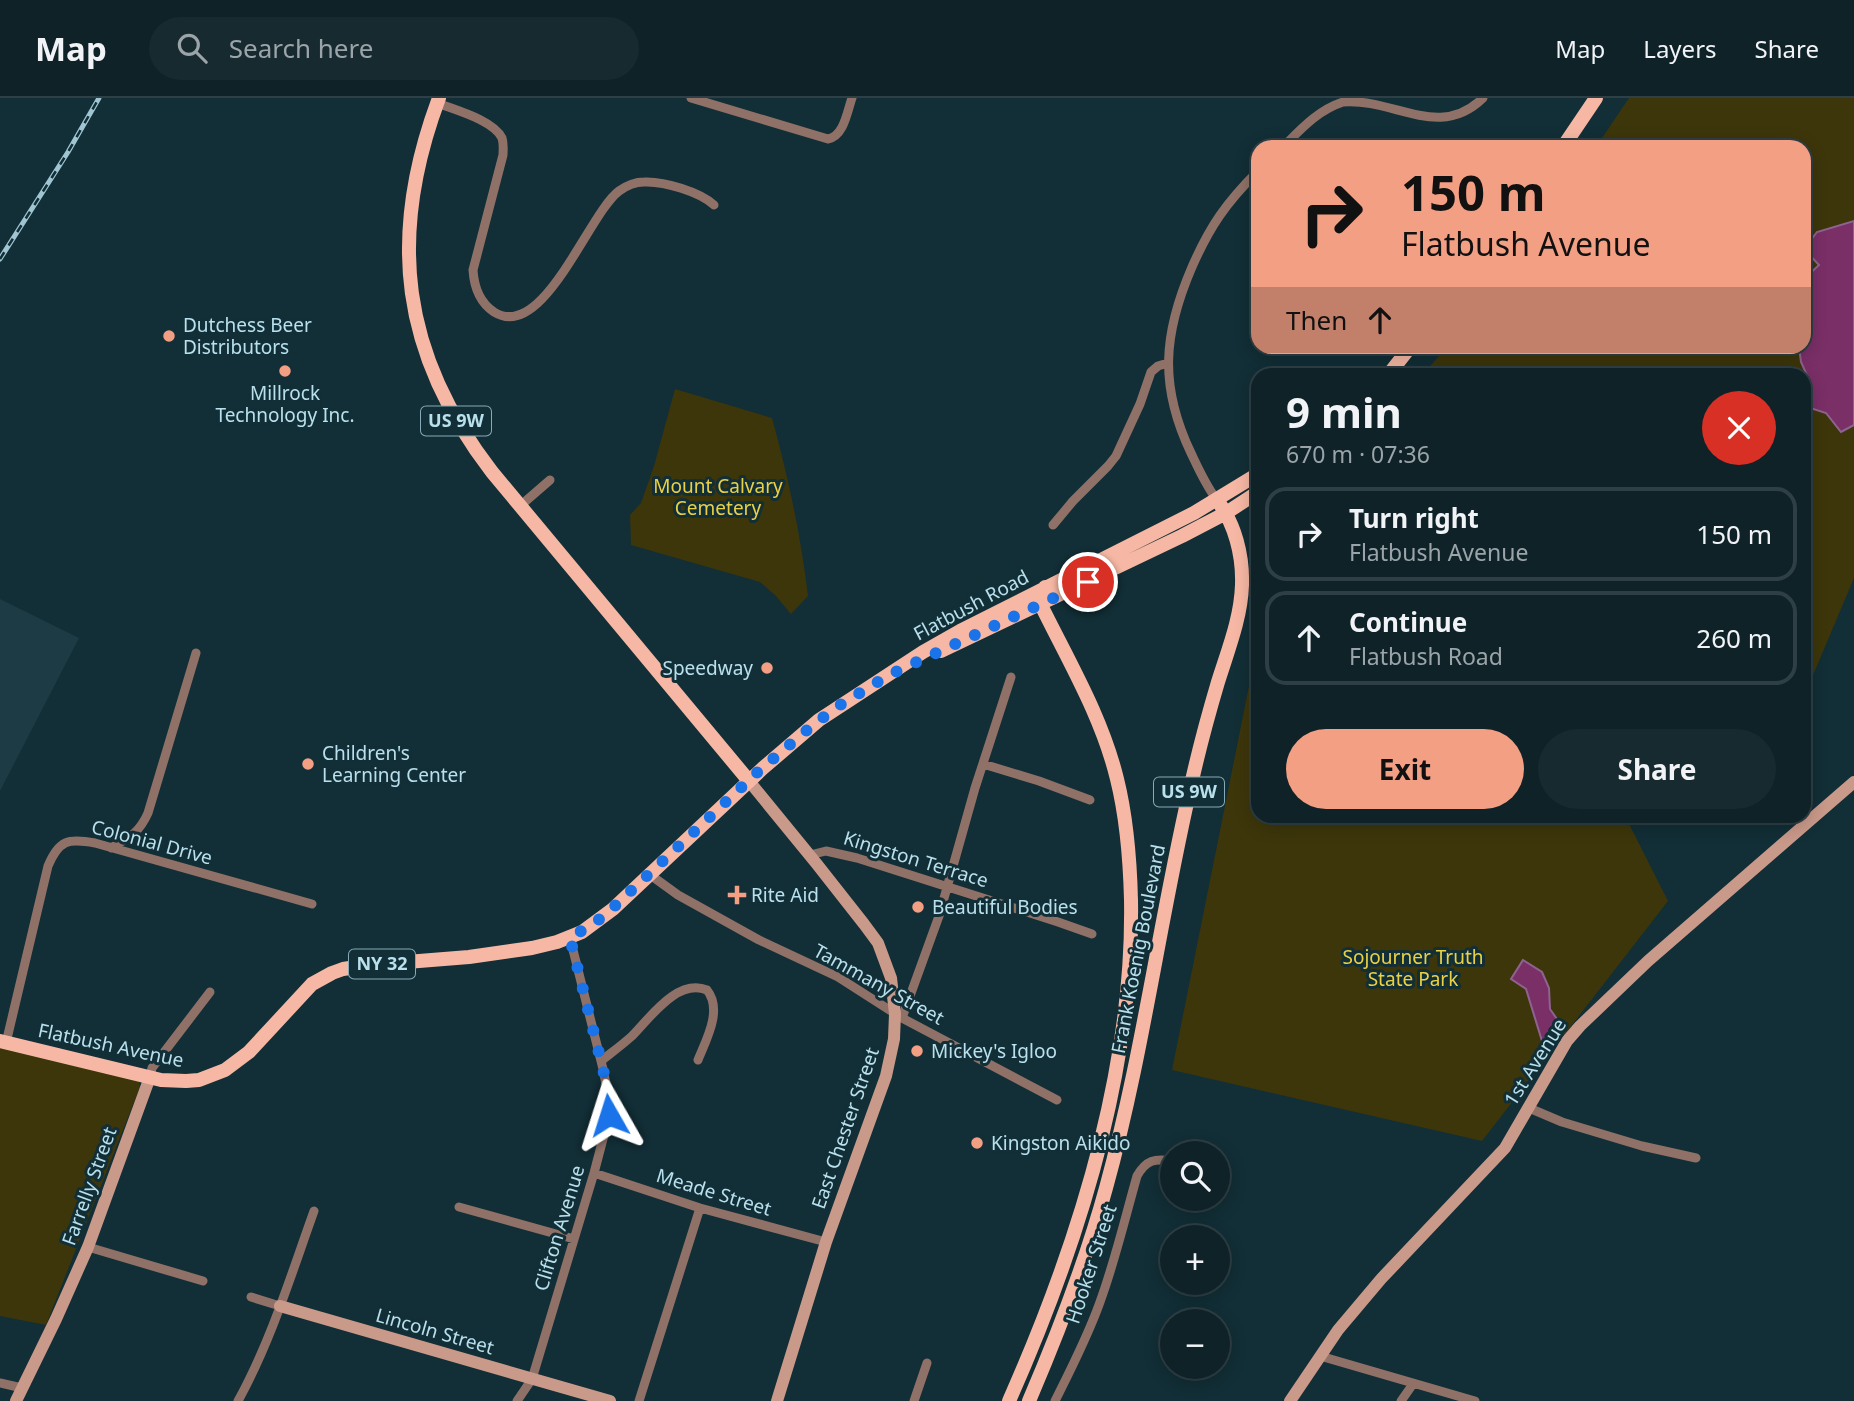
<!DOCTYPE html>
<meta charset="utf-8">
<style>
body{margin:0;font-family:"Noto Sans",sans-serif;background:#172a30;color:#f1f3f6;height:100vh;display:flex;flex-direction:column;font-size:26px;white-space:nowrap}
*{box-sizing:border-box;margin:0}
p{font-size:23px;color:#9ba4a8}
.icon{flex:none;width:38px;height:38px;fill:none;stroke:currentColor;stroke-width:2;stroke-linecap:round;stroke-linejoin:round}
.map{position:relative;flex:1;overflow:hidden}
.panel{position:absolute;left:1251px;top:270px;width:560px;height:455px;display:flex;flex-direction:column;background:#0e2228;border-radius:21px;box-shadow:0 4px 18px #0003,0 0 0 2px #2e3f45}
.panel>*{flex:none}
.hud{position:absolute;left:1251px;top:42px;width:560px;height:214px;border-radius:21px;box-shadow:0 4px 18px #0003,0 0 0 2px #2e3f45;background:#f39f84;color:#111;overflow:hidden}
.fabs{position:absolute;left:1160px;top:1043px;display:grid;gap:14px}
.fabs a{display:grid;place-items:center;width:70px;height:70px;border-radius:50%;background:#0e2228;box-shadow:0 4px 18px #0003,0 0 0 2px #2e3f45;font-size:35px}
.pin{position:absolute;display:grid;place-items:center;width:60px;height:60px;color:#fff;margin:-30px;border:4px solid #fff;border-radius:50%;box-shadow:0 2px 7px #0007}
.me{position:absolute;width:77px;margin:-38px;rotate:354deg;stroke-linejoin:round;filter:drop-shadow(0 0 5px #0008)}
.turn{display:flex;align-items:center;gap:24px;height:147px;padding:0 35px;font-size:32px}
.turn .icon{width:91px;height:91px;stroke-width:2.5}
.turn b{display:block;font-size:49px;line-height:60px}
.then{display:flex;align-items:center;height:66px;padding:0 35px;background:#0003;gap:14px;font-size:26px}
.round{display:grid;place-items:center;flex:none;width:74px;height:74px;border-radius:37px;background:#172a30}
.overview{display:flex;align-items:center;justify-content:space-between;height:119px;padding:0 35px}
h1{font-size:42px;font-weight:700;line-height:52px}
.primary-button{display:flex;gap:14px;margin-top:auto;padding:14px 35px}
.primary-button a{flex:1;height:80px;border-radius:42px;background:#f39f84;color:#111;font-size:28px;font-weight:700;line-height:80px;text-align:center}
.primary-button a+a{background:#172a30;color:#f1f3f6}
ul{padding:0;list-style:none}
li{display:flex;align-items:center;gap:21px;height:94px;margin:0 14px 10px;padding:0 21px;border:4px solid #2e3f45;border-radius:21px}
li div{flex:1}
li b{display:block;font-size:26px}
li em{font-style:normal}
header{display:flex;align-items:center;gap:42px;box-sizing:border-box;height:98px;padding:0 35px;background:#0e2228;border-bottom:2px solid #2e3f45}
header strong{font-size:33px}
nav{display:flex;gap:38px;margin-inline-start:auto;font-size:24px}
.search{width:490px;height:63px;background:#172a30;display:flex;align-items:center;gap:18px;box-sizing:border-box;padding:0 24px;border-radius:38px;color:#9ba4a8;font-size:26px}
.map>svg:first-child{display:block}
</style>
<header>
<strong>Map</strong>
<div class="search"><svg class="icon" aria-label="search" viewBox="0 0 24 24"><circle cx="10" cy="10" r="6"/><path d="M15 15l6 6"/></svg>Search here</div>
<nav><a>Map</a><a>Layers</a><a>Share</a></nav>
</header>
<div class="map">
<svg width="1854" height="1303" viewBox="0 0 1854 1303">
<rect width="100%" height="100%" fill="#122e36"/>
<!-- built -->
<path fill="#1c3b44" d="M 0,501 L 79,540 L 0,693 Z"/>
<!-- green -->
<path fill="#3d360b" d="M 1629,0 L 1854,0 L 1854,480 L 1805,596 L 1804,276 L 1423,276 L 1447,249 L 1804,248 L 1804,49 L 1596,49 Z
M 675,291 L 772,320 C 788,378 801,438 808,498 L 791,516 L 776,498 L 760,484 L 631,447 L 630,417 L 641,405 L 654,368 Z
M 1258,543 L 1258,718 L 1625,718 L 1668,803 L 1482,1043 L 1172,972 Z
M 0,950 L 139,983 L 140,989 L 46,1227 L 0,1218 Z"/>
<!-- water -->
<path fill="#7a2f67" stroke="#8d648f" stroke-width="2" d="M 1854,123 L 1854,327 L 1841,334 L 1826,315 L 1804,308 L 1804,303 L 1811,286 L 1801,264 L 1799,249 L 1804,248 L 1804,181 L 1819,167 L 1804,151 L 1817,134 Z
M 1523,862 L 1542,874 L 1549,890 L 1550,911 L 1559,924 L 1542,943 L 1526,891 L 1511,881 Z"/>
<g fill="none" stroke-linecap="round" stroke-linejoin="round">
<!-- street -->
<path stroke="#8f7167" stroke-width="9" d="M 691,0 L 828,41 C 844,38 847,14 852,0
M 437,5 C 455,12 493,22 502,40 C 504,46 503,52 503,57 L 473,172 C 474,188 479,204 494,214 C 543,245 589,115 619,93 C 626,88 635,84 644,84 C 664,83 700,94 714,107
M 1283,49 C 1301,31 1318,12 1343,4 C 1395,0 1439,43 1483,0
M 1217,402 C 1206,388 1199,372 1191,355 C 1159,288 1163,236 1192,169 C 1210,128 1226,105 1258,73
M 520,408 L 550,382
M 1053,427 L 1073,403 L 1108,368 L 1116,358 L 1140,306 L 1151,274 L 1158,268 L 1168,265
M 983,666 L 1039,683 L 1090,702
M 111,750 C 130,739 139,735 148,715 L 196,555
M 810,757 L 826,753 L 857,760 L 1058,824 L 1092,836
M 649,776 L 678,797 L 759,842 L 838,879 L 902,920 L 1057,1002
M 902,920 L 939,818 L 975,690 L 1011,579
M 6,945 L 48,768 C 59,742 68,740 95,745 L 312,806
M 601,963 C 611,955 622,947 632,938 C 650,920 677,880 707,892 C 723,912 706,942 698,962
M 150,979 L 152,970 L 210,894
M 1529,1010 L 1562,1024 L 1642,1048 L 1696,1060
M 594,1075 L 700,1110 L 826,1144
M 459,1109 L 574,1141
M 88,1149 L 203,1183
M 251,1199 L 280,1208
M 1320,1258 L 1475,1303
M 0,1285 L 22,1290
M 238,1303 C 271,1243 291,1177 314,1113
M 517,1303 L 532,1281 L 594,1075 L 609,1018 L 609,1001 L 603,971 L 570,840
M 639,1303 L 700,1110
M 914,1303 L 927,1265
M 1055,1303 C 1071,1271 1088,1238 1100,1204 C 1115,1163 1125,1120 1137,1078 C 1146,1062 1155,1060 1172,1063
M 1401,1303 L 1413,1286"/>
<!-- secondary -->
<path stroke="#c9998a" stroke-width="12" d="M 749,683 L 816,765 L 864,826 L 878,845 L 891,880 L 895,916 L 894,941 L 886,978 L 826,1144 L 777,1303
M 280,1208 L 610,1303
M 16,1303 L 56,1221 L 88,1149 L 150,979
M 1290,1303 L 1338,1232 L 1381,1181 L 1505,1050 L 1567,943 L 1580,928 L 1648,863 L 1854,684"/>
<!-- primary -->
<path stroke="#f6b8a4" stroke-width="14" d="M 439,0 C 387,139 401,256 492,374 L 749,683
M 1563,49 L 1596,0
M 1389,276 L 1411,248
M 941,553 L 1182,438 L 1226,415 L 1258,394
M 0,943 L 161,982 L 186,983 L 199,982 L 225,972 L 249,954 L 312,886 L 332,875 L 343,871 L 369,867 L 469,859 L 532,850 L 557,844 L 582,834 L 613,811 L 763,670 L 819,622 L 923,554 L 960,533 L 1194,415 L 1258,376
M 1009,1303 C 1077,1150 1134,971 1131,802 C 1130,762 1127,721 1117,681 C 1102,619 1069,564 1041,507 L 1040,500 L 1045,489
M 1029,1303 C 1059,1233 1086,1163 1106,1090 C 1142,960 1159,827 1189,696 C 1197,659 1207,621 1218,584 C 1228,552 1241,520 1242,487 C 1243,457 1235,426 1217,402"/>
<!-- rail casing -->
<g stroke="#9fc5d2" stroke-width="5">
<path id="rail" d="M 0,161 L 68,54 L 99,0"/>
</g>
<!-- rail -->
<use href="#rail" stroke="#122e36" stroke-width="2.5" stroke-dasharray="8" stroke-linecap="butt"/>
</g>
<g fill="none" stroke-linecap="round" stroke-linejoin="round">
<!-- route -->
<path stroke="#1a73e8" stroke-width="12" stroke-dasharray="0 21.6" d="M 609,1017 L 609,1001 L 603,971 L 570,840 L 603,819 L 762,670 L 806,633 L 835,610 L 889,577 L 1088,484"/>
</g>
<!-- markers -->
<g fill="#f39f84" stroke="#122e36" stroke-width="2.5">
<circle cx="169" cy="238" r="7"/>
<circle cx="285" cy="273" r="7"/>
<circle cx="767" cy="570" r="7"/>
<circle cx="308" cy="666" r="7"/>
<path d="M733.5 786.5h7v7h7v7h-7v7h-7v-7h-7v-7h7z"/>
<circle cx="918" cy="809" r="7"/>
<circle cx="917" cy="953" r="7"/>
<circle cx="977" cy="1045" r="7"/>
</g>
<g text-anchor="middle" stroke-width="6" stroke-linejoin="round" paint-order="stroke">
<!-- shield labels -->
<g fill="#122e36" stroke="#86abb6" stroke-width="2">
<rect x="421" y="308.5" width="70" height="29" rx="5"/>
<rect x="1154" y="679.5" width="70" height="29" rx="5"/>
<rect x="349" y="851.5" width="66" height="29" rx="5"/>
</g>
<g font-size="18" font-weight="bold" fill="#b8e0ed">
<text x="456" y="329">US 9W</text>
<text x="1189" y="700">US 9W</text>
<text x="382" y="872">NY 32</text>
</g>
<!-- poi labels -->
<g font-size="19" fill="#b8e0ed" stroke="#122e36" text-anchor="start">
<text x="183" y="234">Dutchess Beer<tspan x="183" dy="22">Distributors</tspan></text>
<text x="285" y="302" text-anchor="middle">Millrock<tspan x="285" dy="22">Technology Inc.</tspan></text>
<text x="753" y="577" text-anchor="end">Speedway</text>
<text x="322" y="662">Children's<tspan x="322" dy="22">Learning Center</tspan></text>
<text x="751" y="804">Rite Aid</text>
<text x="932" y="816">Beautiful Bodies</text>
<text x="931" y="960">Mickey's Igloo</text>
<text x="991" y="1052">Kingston Aikido</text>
</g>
<!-- park labels -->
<g font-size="19" fill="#ead144" stroke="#122e36">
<text x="718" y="395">Mount Calvary<tspan x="718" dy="22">Cemetery</tspan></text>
<text x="1413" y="866">Sojourner Truth<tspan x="1413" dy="22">State Park</tspan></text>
</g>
<!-- street labels -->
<g font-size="19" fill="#b8e0ed" stroke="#122e36">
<text transform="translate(971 507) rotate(-28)" y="7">Flatbush Road</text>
<text transform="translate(152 744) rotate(15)" y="7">Colonial Drive</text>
<text transform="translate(916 761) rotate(17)" y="7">Kingston Terrace</text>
<text transform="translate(1138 851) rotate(-79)" y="7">Frank Koenig Boulevard</text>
<text transform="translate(879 886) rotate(29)" y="7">Tammany Street</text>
<text transform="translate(111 947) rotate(12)" y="7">Flatbush Avenue</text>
<text transform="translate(1535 964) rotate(-58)" y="7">1st Avenue</text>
<text transform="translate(845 1030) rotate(-71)" y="7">East Chester Street</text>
<text transform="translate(89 1088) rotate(-70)" y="7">Farrelly Street</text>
<text transform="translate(714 1094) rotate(17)" y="7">Meade Street</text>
<text transform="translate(559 1130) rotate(-73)" y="7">Clifton Avenue</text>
<text transform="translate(1091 1166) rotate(-72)" y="7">Hooker Street</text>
<text transform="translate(435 1233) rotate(16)" y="7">Lincoln Street</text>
</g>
</g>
</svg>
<div class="fabs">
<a><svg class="icon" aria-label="search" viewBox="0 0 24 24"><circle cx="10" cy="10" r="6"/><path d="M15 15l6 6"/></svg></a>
<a>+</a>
<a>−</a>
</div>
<div class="pin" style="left:1088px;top:484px;background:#d93025"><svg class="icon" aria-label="arrive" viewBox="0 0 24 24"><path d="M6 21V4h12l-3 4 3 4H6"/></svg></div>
<svg class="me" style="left:609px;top:1017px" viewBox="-20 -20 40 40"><path d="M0-17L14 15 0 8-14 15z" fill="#1a73e8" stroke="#fff" stroke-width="4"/></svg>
<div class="hud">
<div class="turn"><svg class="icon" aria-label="right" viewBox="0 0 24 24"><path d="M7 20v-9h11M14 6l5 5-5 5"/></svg><div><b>150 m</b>Flatbush Avenue</div></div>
<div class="then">Then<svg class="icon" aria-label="ahead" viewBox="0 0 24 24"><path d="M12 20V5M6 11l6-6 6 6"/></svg></div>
</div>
<section class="panel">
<div class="overview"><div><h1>9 min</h1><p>670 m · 07:36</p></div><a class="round" style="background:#d93025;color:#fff"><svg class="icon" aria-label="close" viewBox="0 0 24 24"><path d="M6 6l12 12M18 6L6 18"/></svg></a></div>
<ul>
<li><svg class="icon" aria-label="right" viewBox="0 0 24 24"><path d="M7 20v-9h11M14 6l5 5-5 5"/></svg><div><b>Turn right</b><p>Flatbush Avenue</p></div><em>150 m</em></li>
<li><svg class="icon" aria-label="ahead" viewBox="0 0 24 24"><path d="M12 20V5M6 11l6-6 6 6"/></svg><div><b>Continue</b><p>Flatbush Road</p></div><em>260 m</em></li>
</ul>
<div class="primary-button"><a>Exit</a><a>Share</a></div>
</section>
</div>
